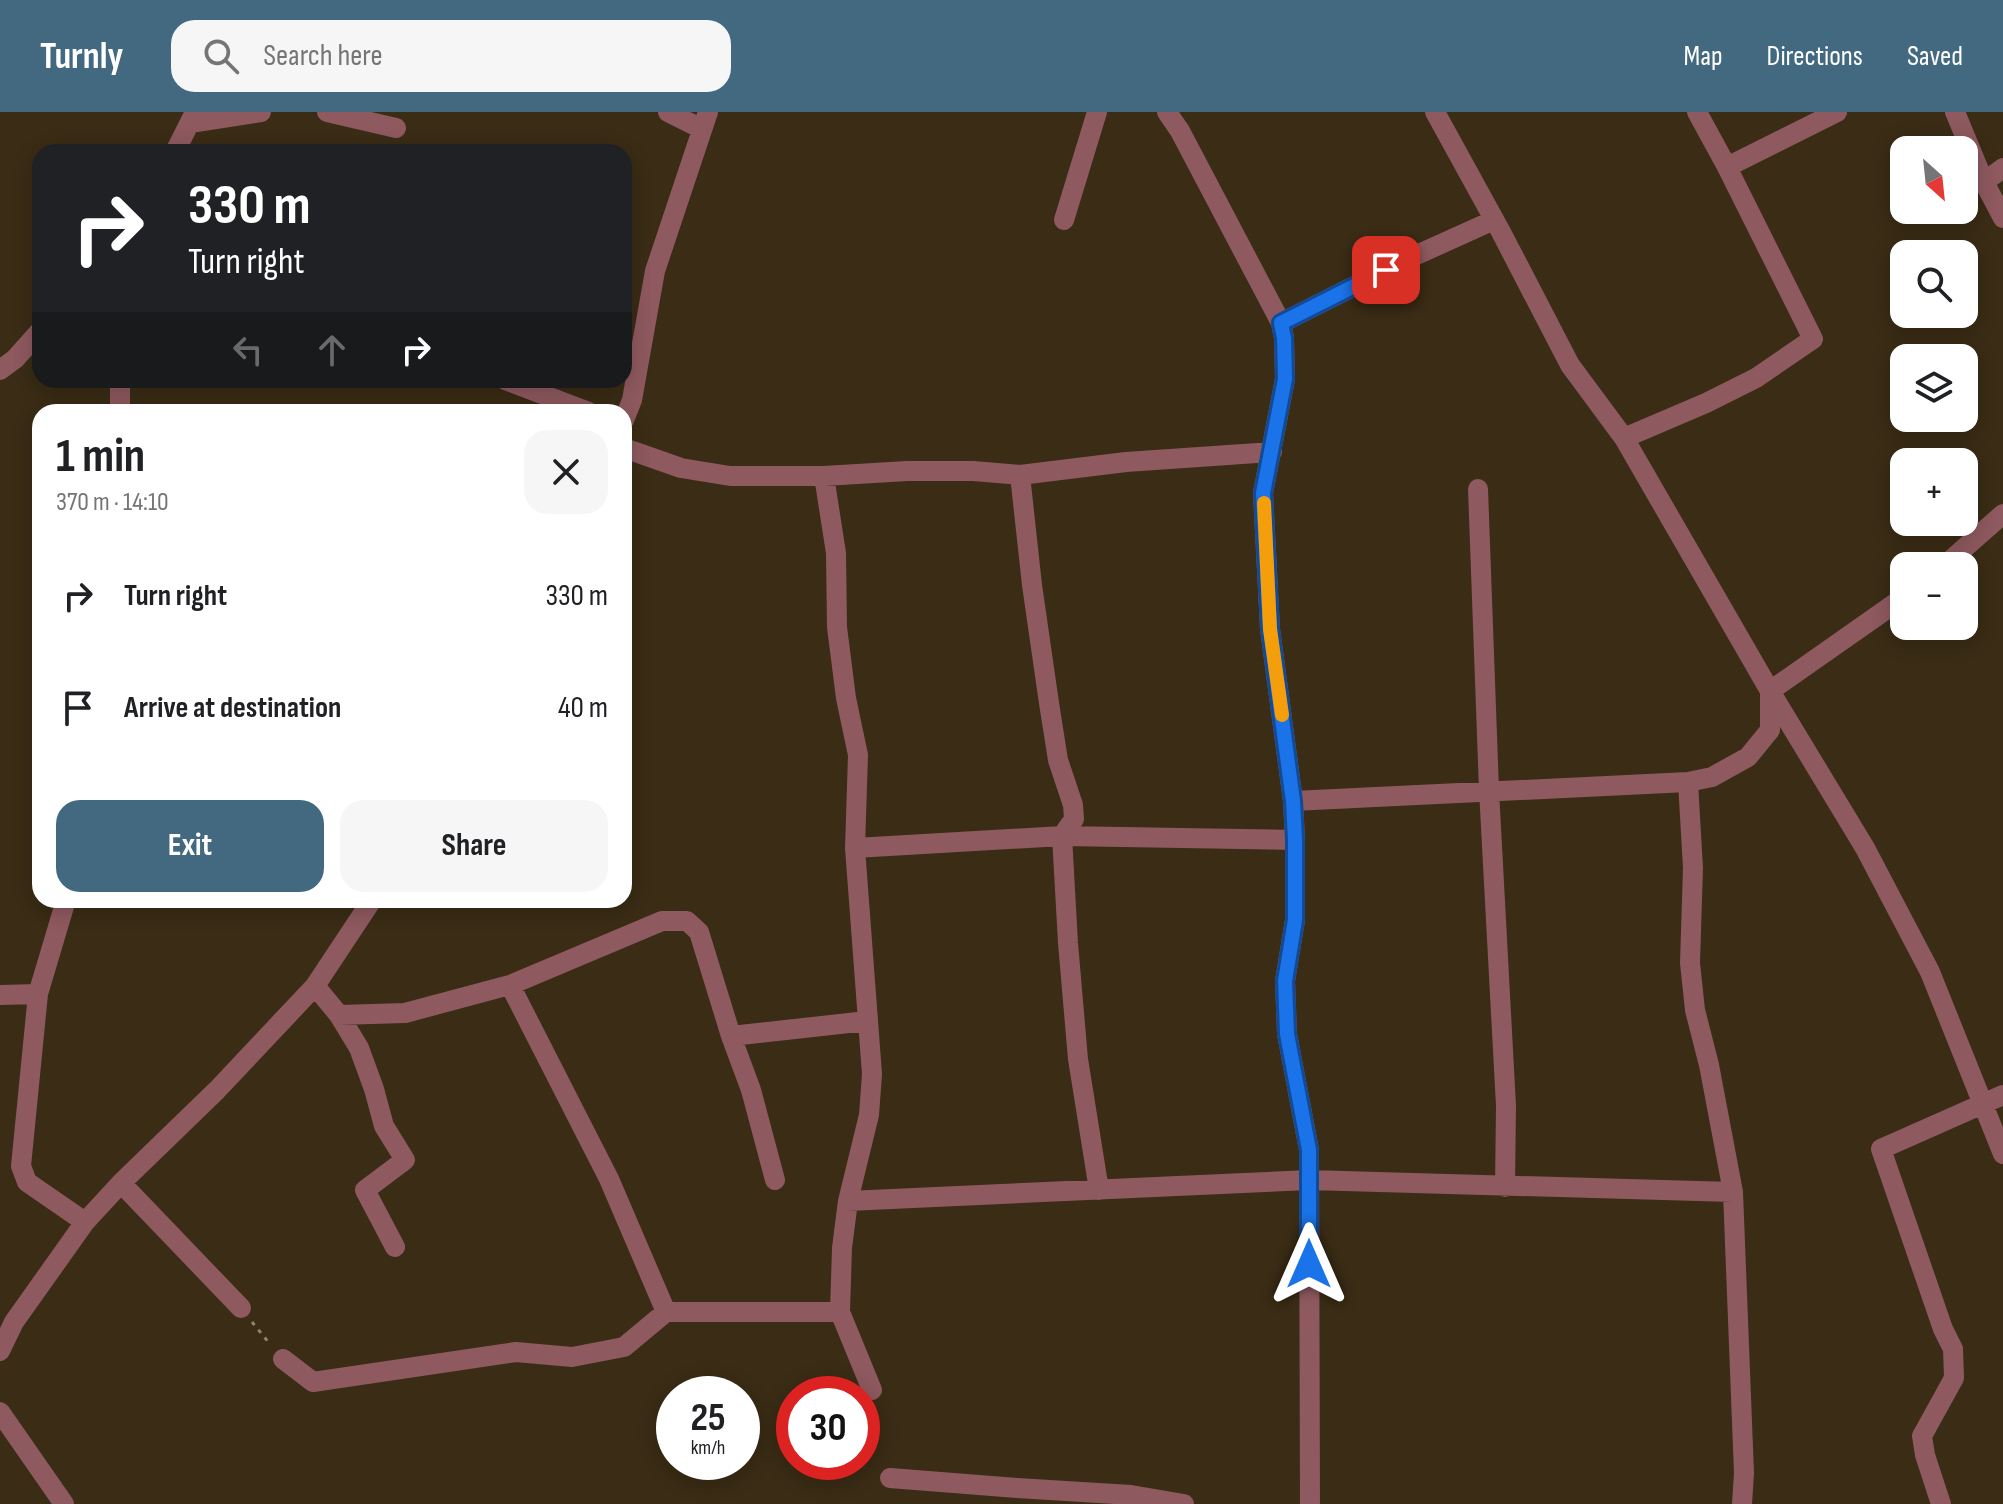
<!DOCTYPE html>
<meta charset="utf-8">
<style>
body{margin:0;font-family:"Sofia Sans Condensed",sans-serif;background:#f6f6f6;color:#202124;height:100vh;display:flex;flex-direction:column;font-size:30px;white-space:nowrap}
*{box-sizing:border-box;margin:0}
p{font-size:26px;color:#757577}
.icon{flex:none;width:44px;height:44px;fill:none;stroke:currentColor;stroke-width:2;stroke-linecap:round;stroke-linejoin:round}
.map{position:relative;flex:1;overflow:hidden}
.panel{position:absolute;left:32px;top:292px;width:600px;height:504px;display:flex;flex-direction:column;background:#fff;border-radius:24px;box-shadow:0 4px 20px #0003}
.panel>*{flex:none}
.hud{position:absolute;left:32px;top:32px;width:600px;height:244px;border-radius:24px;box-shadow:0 4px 20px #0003;background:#202124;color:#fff;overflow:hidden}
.needle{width:52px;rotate:153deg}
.buttons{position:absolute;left:1890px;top:24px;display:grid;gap:16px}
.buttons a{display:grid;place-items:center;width:88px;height:88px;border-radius:16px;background:#fff;box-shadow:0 4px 20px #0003;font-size:40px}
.speed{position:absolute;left:656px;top:1264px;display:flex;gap:16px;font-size:40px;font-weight:700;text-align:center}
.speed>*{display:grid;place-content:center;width:104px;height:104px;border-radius:50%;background:#fff;box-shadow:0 4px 20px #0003;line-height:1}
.speed small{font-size:20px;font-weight:400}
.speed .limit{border:12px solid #d22;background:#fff;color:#111}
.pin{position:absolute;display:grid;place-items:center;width:68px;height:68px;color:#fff;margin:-34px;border-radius:16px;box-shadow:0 4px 12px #0006}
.me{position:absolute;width:88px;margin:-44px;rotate:0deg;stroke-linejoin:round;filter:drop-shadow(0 0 6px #0008)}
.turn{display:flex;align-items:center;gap:28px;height:168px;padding:0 24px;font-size:36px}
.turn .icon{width:104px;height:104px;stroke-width:2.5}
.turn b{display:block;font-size:56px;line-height:68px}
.lanes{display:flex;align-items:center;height:76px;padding:0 24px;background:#0003;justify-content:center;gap:40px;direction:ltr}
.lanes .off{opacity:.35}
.round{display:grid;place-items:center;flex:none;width:84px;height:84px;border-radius:24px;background:#f6f6f6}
.head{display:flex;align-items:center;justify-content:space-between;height:136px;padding:0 24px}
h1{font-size:48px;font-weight:700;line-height:60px}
.cta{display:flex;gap:16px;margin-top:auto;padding:16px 24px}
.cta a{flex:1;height:92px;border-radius:24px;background:#436981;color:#fff;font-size:32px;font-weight:700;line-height:92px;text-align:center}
.cta a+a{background:#f6f6f6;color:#202124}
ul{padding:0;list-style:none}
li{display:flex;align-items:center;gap:24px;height:112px;padding:0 24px}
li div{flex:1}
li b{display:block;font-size:30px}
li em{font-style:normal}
header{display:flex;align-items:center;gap:48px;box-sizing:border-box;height:112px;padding:0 40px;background:#436981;color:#fff}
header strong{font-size:38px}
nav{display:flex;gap:44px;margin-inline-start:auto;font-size:28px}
.search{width:560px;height:72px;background:#f6f6f6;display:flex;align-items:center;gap:20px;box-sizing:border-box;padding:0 28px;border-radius:24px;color:#757577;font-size:30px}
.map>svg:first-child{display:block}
</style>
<header>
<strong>Turnly</strong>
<div class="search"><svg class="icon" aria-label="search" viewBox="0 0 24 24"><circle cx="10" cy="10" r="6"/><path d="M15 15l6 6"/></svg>Search here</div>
<nav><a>Map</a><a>Directions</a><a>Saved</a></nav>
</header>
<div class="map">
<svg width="2003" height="1392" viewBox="0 0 2003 1392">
<rect width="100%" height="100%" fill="#3a2c15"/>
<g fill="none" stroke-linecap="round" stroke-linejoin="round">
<!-- path -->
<path stroke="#8f8371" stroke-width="3" stroke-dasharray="4 6" stroke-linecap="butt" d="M 252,1210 L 270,1232"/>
<!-- minor -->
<path stroke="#8e595f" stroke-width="20" d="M 327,0 L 396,16
M 668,0 L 702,17
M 1167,0 L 1180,19 L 1281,211 L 1284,226 L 1285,267 L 1263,381 L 1270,517 L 1293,689 L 1295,728 L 1295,808 L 1285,869 L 1287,922 L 1309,1038 L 1310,1392
M 1435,0 L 1501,120 L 1570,253 L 1624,326 L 1770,579 L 1865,736 L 1930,860 L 2003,1042
M 1955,0 L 1984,70 L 2003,106
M 190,11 L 261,0
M 175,40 L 195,0
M 1727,55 L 1837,0
M 1984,70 L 2003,56
M 1064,108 L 1097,0
M 1281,211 L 1412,145 L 1494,108
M 0,258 L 15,247 L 40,219
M 505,268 L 589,300
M 120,300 L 120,268
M 624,308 L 632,288 L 655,159 L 708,0
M 1624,326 L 1706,291 L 1756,266 L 1813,227 L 1727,55 L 1697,0
M 624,336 L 681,356 L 730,364 L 824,364 L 907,359 L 973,359 L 1020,363 L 1032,473 L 1049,591 L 1058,648 L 1073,693 L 1074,707 L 1062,724 L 1068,831 L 1078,947 L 1099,1078
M 1020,363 L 1126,350 L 1272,340
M 824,364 L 836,441 L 837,515 L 846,586 L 858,643 L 855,736 L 872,962 L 869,1003 L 848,1089 L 842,1136 L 840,1200 L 872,1278
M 1478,377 L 1489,678 L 1506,994 L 1505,1075
M 1944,454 L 2003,402
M 1293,689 L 1688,670
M 855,736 L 1062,724 L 1295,728
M 66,788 L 38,882 L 21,1054 L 27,1070 L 85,1110
M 510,873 L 609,1067 L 666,1200
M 315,874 L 339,903 L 359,936 L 374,977 L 384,1014 L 405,1048 L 365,1078 L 395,1135
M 0,883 L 38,882
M 339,903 L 405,901 L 510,873 L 662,809 L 687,809 L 699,820 L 731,924 L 751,978 L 775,1068
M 731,924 L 867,909
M 121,1071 L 241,1196
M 848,1089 L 1309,1068 L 1733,1080
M 0,1239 L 14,1210 L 85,1110 L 121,1071 L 217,978 L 315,874 L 372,788
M 283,1247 L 313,1270 L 516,1240 L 572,1245 L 624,1235 L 666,1200 L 840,1200
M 0,1300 L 64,1392
M 890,1366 L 1017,1376 L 1131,1383 L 1184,1392
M 1742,1392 L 1744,1361 L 1733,1080 L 1709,953 L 1695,898 L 1690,851 L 1693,756 L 1688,670 L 1712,665 L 1748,645 L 1770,618 L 1770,579 L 1904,485
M 1941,1392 L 1925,1343 L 1922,1324 L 1954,1266 L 1953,1237 L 1943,1217 L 1881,1037 L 2003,983"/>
</g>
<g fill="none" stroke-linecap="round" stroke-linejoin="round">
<!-- route casing -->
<g stroke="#114b97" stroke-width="20">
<path id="route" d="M 1309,1152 L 1309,1038 L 1287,922 L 1285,869 L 1295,808 L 1295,728 L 1293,689 L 1270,517 L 1263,381 L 1285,267 L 1284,226 L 1281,211 L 1386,158"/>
</g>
<!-- route -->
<use href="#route" stroke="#1a73e8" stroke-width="14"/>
<!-- slow -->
<path stroke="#f59e0b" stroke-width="14" d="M 1264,391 L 1270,517 L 1282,603"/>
</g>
</svg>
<div class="buttons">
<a><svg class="needle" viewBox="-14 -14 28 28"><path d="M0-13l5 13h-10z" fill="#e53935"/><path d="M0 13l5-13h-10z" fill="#757577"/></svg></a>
<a><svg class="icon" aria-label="search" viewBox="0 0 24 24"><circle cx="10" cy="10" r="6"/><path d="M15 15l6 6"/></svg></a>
<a><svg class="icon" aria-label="layers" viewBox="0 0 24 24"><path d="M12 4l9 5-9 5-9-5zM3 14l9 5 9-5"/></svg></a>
<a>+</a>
<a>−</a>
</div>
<div class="speed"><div>25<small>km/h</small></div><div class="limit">30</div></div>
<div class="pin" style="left:1386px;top:158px;background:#d93025"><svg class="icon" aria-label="arrive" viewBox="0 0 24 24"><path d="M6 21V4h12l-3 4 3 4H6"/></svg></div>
<svg class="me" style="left:1309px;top:1152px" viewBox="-20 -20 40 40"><path d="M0-17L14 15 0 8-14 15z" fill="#1a73e8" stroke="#fff" stroke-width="4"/></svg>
<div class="hud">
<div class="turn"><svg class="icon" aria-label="right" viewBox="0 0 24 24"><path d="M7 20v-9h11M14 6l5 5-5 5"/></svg><div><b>330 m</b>Turn right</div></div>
<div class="lanes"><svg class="icon off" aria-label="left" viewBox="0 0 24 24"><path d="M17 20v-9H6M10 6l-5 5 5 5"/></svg><svg class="icon off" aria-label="ahead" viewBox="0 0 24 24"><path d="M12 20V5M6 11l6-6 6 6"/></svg><svg class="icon" aria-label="right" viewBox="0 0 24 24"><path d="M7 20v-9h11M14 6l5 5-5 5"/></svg></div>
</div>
<section class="panel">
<div class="head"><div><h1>1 min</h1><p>370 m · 14:10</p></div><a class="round"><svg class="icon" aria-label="close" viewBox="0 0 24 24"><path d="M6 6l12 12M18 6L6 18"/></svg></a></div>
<ul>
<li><svg class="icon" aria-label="right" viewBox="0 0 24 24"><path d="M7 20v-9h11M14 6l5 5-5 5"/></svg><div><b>Turn right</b></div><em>330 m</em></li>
<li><svg class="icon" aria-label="arrive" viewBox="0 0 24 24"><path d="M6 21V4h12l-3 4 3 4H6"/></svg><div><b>Arrive at destination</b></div><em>40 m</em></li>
</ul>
<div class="cta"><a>Exit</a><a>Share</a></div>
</section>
</div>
